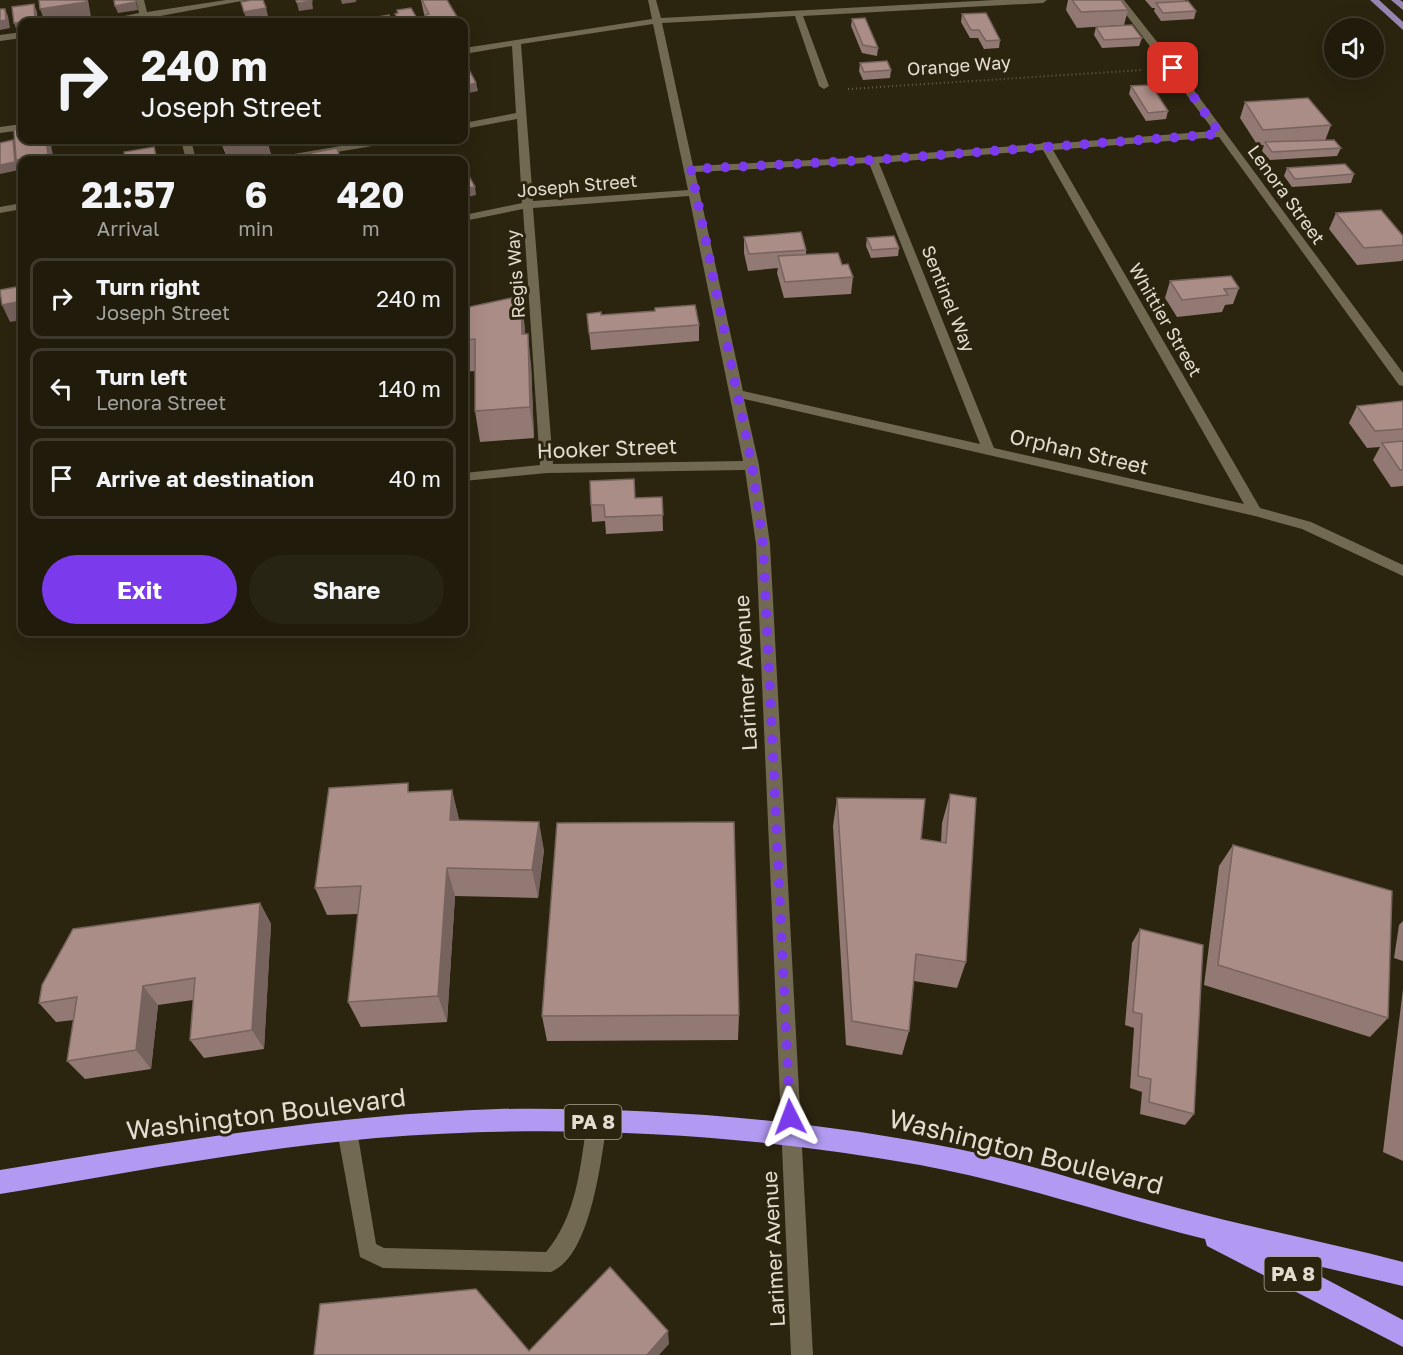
<!DOCTYPE html>
<style>
body{margin:0;font-family:"Golos Text",sans-serif;background:#282414;color:#f1f3f6;height:100vh;display:flex;flex-direction:column;font-size:22px;white-space:nowrap}
*{box-sizing:border-box;margin:0}
p{font-size:20px;color:#a2a19d}
.icon{flex:none;width:33px;height:33px;fill:none;stroke:currentColor;stroke-width:2;stroke-linecap:round;stroke-linejoin:round}
.map{position:relative;flex:1;overflow:hidden}
.panel{position:absolute;left:18px;top:156px;width:450px;height:480px;display:flex;flex-direction:column;background:#201b0b;border-radius:12px;box-shadow:0 6px 24px #0002,0 0 0 2px #3d392c}
.panel>*{flex:none}
.guide{position:absolute;left:18px;top:18px;width:450px;height:126px;border-radius:12px;box-shadow:0 6px 24px #0002,0 0 0 2px #3d392c;background:#201b0b;color:#f1f3f6;overflow:hidden}
.buttons{position:absolute;left:1324px;top:18px;display:grid;gap:12px}
.buttons a{display:grid;place-items:center;width:60px;height:60px;border-radius:50%;background:#201b0b;box-shadow:0 6px 24px #0002,0 0 0 2px #3d392c;font-size:30px}
.pin{position:absolute;display:grid;place-items:center;width:51px;height:51px;color:#fff;margin:-26px;border-radius:12px;box-shadow:0 3px 9px #0006}
.me{position:absolute;width:66px;margin:-33px;rotate:357deg;stroke-linejoin:round;filter:drop-shadow(0 0 4px #0008)}
.turn{display:flex;align-items:center;gap:21px;height:126px;padding:0 24px;font-size:27px}
.turn .icon{width:78px;height:78px;stroke-width:2.5}
.turn b{display:block;font-size:42px;line-height:51px}
.eta{display:flex;justify-content:space-evenly;align-items:center;height:102px;text-align:center}
.eta b{font-size:36px;font-weight:700;line-height:42px}
.cta{display:flex;gap:12px;margin-top:auto;padding:12px 24px}
.cta a{flex:1;height:69px;border-radius:36px;background:#7c3aed;color:#fff;font-size:24px;font-weight:700;line-height:69px;text-align:center}
.cta a+a{background:#282414;color:#f1f3f6}
ul{padding:0;list-style:none}
li{display:flex;align-items:center;gap:18px;height:81px;margin:0 12px 9px;padding:0 12px;border:3px solid #3d392c;border-radius:12px}
li div{flex:1}
li b{display:block;font-size:22px}
li em{font-style:normal}
.map>svg:first-child{display:block}
</style>
<div class="map">
<svg width="1403" height="1355" viewBox="0 0 1403 1355">
<rect width="100%" height="100%" fill="#2b240f"/>
<g fill="none" stroke-linecap="round" stroke-linejoin="round">
<!-- path -->
<path stroke="#655f4d" stroke-width="2" stroke-dasharray="1 3" stroke-linecap="butt" d="M 848,89 L 1142,70"/>
<!-- minor -->
<path fill="#726952" fill-rule="evenodd" d="M 136,0 L 144,0 L 147,12 L 226,0 L 247,0 L 144,19 L 95,22 L 139,13 Z
M 648,0 L 656,0 L 661,18 L 995,0 L 1047,0 L 1043,3 L 803,16 L 829,86 L 824,89 L 819,86 L 795,16 L 662,23 L 693,166 L 873,157 L 1040,144 L 1045,142 L 1049,144 L 1214,131 L 1115,0 L 1124,0 L 1176,66 L 1403,373 L 1403,386 L 1399,385 L 1219,137 L 1053,150 L 1260,508 L 1311,522 L 1403,565 L 1403,576 L 1302,529 L 1255,516 L 744,399 L 759,465 L 770,544 L 813,1355 L 791,1355 L 756,544 L 745,470 L 547,473 L 464,481 L 464,473 L 540,465 L 523,209 L 464,221 L 464,215 L 522,203 L 517,119 L 464,129 L 464,123 L 516,113 L 512,46 L 464,54 L 464,48 L 652,19 ZM 653,24 L 688,190 L 533,201 L 521,44 ZM 1043,150 L 1244,504 L 994,448 L 879,163 ZM 869,163 L 980,444 L 743,391 L 695,172 ZM 689,196 L 743,461 L 553,464 L 533,208 Z
M 22,32 L 22,38 L 0,41 L 0,35 Z
M 22,124 L 22,130 L 0,133 L 0,127 Z
M 181,140 L 191,140 L 196,160 L 186,160 Z
M 376,140 L 395,140 L 390,143 L 290,160 L 271,160 L 276,157 Z
M 22,203 L 22,209 L 0,213 L 0,207 Z
M 597,1112 L 604,1115 L 607,1122 C 601,1160 591,1256 551,1272 L 383,1268 L 360,1257 L 337,1130 L 340,1123 L 347,1120 L 354,1123 L 357,1130 L 376,1244 L 384,1248 L 546,1252 C 577,1215 580,1168 587,1122 L 590,1115 Z"/>
<!-- major -->
<path fill="#9886b2" fill-rule="evenodd" d="M 1370,0 L 1379,0 L 1403,22 L 1403,30 Z
M 1391,0 L 1400,0 L 1403,2 L 1403,10 Z"/>
<!-- highway -->
<path fill="#b29af2" fill-rule="evenodd" d="M 498,1109 C 652,1107 807,1119 958,1149 C 1033,1164 1104,1189 1178,1208 C 1252,1228 1328,1242 1403,1262 L 1403,1286 L 1288,1259 L 1403,1320 L 1403,1347 L 1207,1246 L 1205,1239 C 1109,1215 1017,1183 920,1165 C 741,1133 557,1123 376,1138 C 250,1149 125,1173 0,1194 L 0,1170 C 166,1143 329,1115 498,1109 Z"/>
</g>
<!-- wall -->
<path fill="#927973" d="M 421,0 L 460,22 L 427,22 L 424,14 Z
M 1068,0 L 1121,0 L 1128,10 L 1124,25 L 1077,28 L 1066,10 Z
M 1145,0 L 1185,0 L 1185,2 L 1196,11 L 1194,19 L 1161,21 L 1154,11 L 1155,8 L 1152,8 Z
M 962,14 L 1000,40 L 999,48 L 984,49 L 978,38 L 970,38 L 961,22 Z
M 852,19 L 878,48 L 877,56 L 862,53 L 851,26 Z
M 1096,27 L 1142,38 L 1139,46 L 1102,48 L 1094,35 Z
M 860,63 L 891,70 L 890,78 L 863,80 L 859,71 Z
M 1131,86 L 1168,111 L 1166,119 L 1146,121 L 1129,94 Z
M 1245,102 L 1331,125 L 1325,141 L 1341,148 L 1337,156 L 1270,160 L 1262,151 L 1264,145 L 1258,146 L 1240,118 Z
M 220,140 L 267,140 L 271,155 L 243,160 L 228,160 Z
M 1287,168 L 1354,174 L 1351,183 L 1292,187 L 1284,176 Z
M 1336,213 L 1403,236 L 1403,259 L 1402,261 L 1357,265 L 1329,229 Z
M 744,237 L 806,250 L 806,255 L 842,265 L 853,277 L 851,294 L 784,298 L 777,273 L 778,268 L 748,271 L 744,253 Z
M 867,238 L 899,248 L 898,256 L 871,258 L 866,246 Z
M 1170,281 L 1239,288 L 1233,304 L 1225,305 L 1222,312 L 1177,317 L 1165,298 Z
M 464,308 L 525,328 L 525,334 L 531,365 L 534,438 L 480,442 L 475,411 L 475,371 L 464,372 Z
M 655,308 L 699,325 L 699,341 L 591,350 L 587,314 L 601,315 L 655,311 Z
M 1403,401 L 1403,486 L 1391,487 L 1373,460 L 1380,447 L 1367,448 L 1349,423 L 1357,406 Z
M 662,497 L 663,531 L 606,534 L 605,521 L 592,522 L 591,505 L 635,498 Z
M 452,790 L 459,821 L 544,850 L 538,898 L 455,896 L 447,1022 L 361,1027 L 348,1002 L 358,914 L 327,915 L 315,888 L 411,792 Z
M 950,794 L 966,962 L 957,988 L 914,981 L 909,1031 L 902,1055 L 846,1045 L 833,826 L 837,798 L 921,839 L 941,842 L 942,823 Z
M 1233,845 L 1388,1018 L 1370,1037 L 1204,985 L 1219,866 Z
M 260,903 L 271,924 L 264,1049 L 204,1058 L 190,1040 L 193,1000 L 158,1005 L 151,1069 L 85,1079 L 67,1061 L 74,1020 L 56,1022 L 39,1003 Z
M 1403,921 L 1403,961 L 1394,958 L 1399,925 Z
M 1140,929 L 1194,1114 L 1185,1125 L 1140,1114 L 1142,1092 L 1130,1088 L 1134,1028 L 1125,1025 L 1132,943 Z
M 1403,989 L 1403,1161 L 1383,1152 Z
M 739,1015 L 738,1040 L 547,1041 L 542,1016 Z"/>
<!-- shaded-wall -->
<path fill="#77635e" d="M 86,0 L 88,0 L 91,17 L 57,22 L 45,22 L 40,9 Z
M 341,0 L 356,0 L 356,2 L 342,4 Z
M 312,1 L 313,9 L 299,11 L 297,3 Z
M 136,2 L 138,10 L 118,13 L 115,6 Z
M 34,4 L 37,12 L 38,22 L 22,22 L 22,30 L 17,31 L 14,23 Z
M 266,8 L 268,16 L 246,19 L 244,12 Z
M 5,9 L 8,16 L 10,28 L 0,30 L 0,21 Z
M 476,83 L 478,91 L 464,94 L 464,86 Z
M 13,140 L 17,149 L 46,140 L 50,140 L 54,160 L 22,160 L 22,174 L 18,163 L 19,170 L 0,174 L 0,165 Z
M 262,140 L 267,140 L 271,155 L 243,160 L 228,160 L 224,147 Z
M 475,187 L 476,195 L 464,198 L 464,189 Z
M 521,296 L 525,328 L 526,366 L 522,334 Z
M 22,301 L 22,320 L 10,322 L 2,305 Z
M 528,334 L 531,365 L 534,438 L 530,407 Z
M 22,471 L 22,481 L 17,472 Z
M 452,790 L 459,819 L 458,849 L 450,820 Z
M 539,822 L 544,850 L 538,898 L 532,870 Z
M 447,868 L 455,896 L 447,1022 L 438,996 Z
M 260,903 L 271,924 L 264,1049 L 252,1030 Z
M 143,986 L 158,1005 L 151,1069 L 136,1050 Z
M 668,1331 L 669,1344 L 659,1355 L 647,1355 Z"/>
<!-- building -->
<path fill="#aa8d86" stroke="#77635e" stroke-width="1.5" d="M 39,0 L 86,0 L 86,2 L 40,9 Z
M 114,0 L 135,0 L 136,2 L 115,6 Z
M 252,0 L 263,0 L 266,8 L 244,12 L 241,2 Z
M 296,0 L 311,0 L 312,1 L 297,3 Z
M 422,0 L 447,0 L 460,22 L 429,22 L 425,15 L 429,14 Z
M 1072,0 L 1121,0 L 1128,10 L 1081,12 Z
M 1188,1 L 1196,11 L 1163,13 L 1156,3 Z
M 34,4 L 35,20 L 14,23 L 12,7 Z
M 411,8 L 419,22 L 400,22 L 395,14 L 398,13 L 397,10 Z
M 0,9 L 5,9 L 6,20 L 0,21 Z
M 986,13 L 1000,40 L 986,41 L 979,30 L 971,30 L 962,14 Z
M 389,15 L 393,22 L 374,22 L 372,18 Z
M 365,18 L 367,22 L 351,22 L 350,19 Z
M 865,18 L 878,48 L 863,45 L 852,19 Z
M 343,20 L 344,22 L 327,22 Z
M 1132,25 L 1142,38 L 1104,40 L 1096,27 Z
M 887,61 L 891,70 L 864,72 L 860,63 Z
M 466,64 L 476,83 L 464,86 L 464,65 Z
M 1151,85 L 1168,111 L 1148,113 L 1131,86 Z
M 1308,98 L 1331,125 L 1263,130 L 1245,102 Z
M 22,129 L 22,140 L 46,140 L 48,154 L 16,160 L 14,130 Z
M 13,140 L 15,162 L 0,165 L 0,143 Z
M 221,140 L 262,140 L 224,147 Z
M 1334,140 L 1341,148 L 1272,152 L 1265,142 Z
M 154,147 L 157,160 L 126,160 L 124,152 Z
M 337,148 L 341,160 L 313,160 L 311,153 Z
M 285,158 L 285,160 L 271,160 Z
M 1345,164 L 1354,174 L 1295,179 L 1287,168 Z
M 464,167 L 475,187 L 464,189 Z
M 1381,210 L 1403,236 L 1403,245 L 1364,248 L 1336,213 Z
M 801,232 L 806,250 L 749,254 L 744,237 Z
M 894,236 L 899,248 L 872,250 L 867,238 Z
M 838,253 L 842,265 L 848,264 L 853,277 L 785,282 L 778,256 Z
M 1231,276 L 1239,288 L 1224,289 L 1228,295 L 1182,300 L 1170,281 Z
M 22,286 L 22,301 L 2,305 L 0,290 Z
M 521,296 L 522,334 L 528,334 L 530,407 L 475,411 L 475,339 L 464,340 L 464,308 Z
M 695,305 L 699,325 L 589,333 L 587,314 L 601,312 L 601,315 L 655,311 L 655,308 Z
M 1403,401 L 1403,429 L 1375,431 L 1357,406 Z
M 1403,441 L 1403,470 L 1400,470 L 1382,443 Z
M 22,454 L 22,471 L 17,472 L 17,455 Z
M 634,479 L 635,498 L 662,497 L 663,515 L 605,517 L 604,505 L 591,505 L 590,481 Z
M 408,783 L 408,792 L 452,790 L 450,820 L 539,822 L 532,870 L 447,868 L 438,996 L 348,1002 L 361,886 L 315,888 L 329,788 Z
M 950,794 L 976,798 L 966,962 L 916,954 L 909,1031 L 852,1021 L 837,798 L 925,799 L 921,839 L 946,843 Z
M 734,822 L 739,1015 L 542,1016 L 557,823 Z
M 1233,845 L 1392,891 L 1388,1018 L 1218,965 Z
M 260,903 L 252,1030 L 190,1040 L 195,978 L 143,986 L 136,1050 L 67,1061 L 77,997 L 39,1003 L 42,985 L 73,929 Z
M 1140,929 L 1203,945 L 1194,1114 L 1149,1102 L 1151,1079 L 1138,1076 L 1142,1014 L 1133,1012 Z
M 610,1267 L 668,1331 L 647,1355 L 314,1355 L 320,1304 L 476,1289 L 529,1351 Z"/>
<g fill="none" stroke-linecap="round" stroke-linejoin="round">
<!-- route -->
<path stroke="#7c3aed" stroke-width="10" stroke-dasharray="0 18" d="M 790,1117 L 763,544 L 752,465 L 691,169 L 873,160 L 1220,134 L 1173,68"/>
</g>
<g text-anchor="middle" stroke-width="6" stroke-linejoin="round" paint-order="stroke">
<!-- far-street labels -->
<g font-size="18" fill="#e2ddd0" stroke="#2b240f">
<text transform="translate(959 66) rotate(-4)" y="6">Orange Way</text>
<text transform="translate(577 186) rotate(-5)" y="6">Joseph Street</text>
<text transform="translate(1286 195) rotate(54)" y="6">Lenora Street</text>
<text transform="translate(516 274) rotate(-94)" y="6">Regis Way</text>
<text transform="translate(948 299) rotate(68)" y="6">Sentinel Way</text>
<text transform="translate(1165 320) rotate(60)" y="6">Whittier Street</text>
</g>
<!-- shield labels -->
<g fill="#2b240f" stroke="#aba696" stroke-width="1.5">
<rect x="564.5" y="1105" width="57" height="34" rx="4.5"/>
<rect x="1264.5" y="1257" width="57" height="34" rx="4.5"/>
</g>
<g font-size="20" font-weight="bold" fill="#e2ddd0">
<text x="593" y="1129">PA 8</text>
<text x="1293" y="1281">PA 8</text>
</g>
<!-- street labels -->
<g font-size="21" fill="#e2ddd0" stroke="#2b240f">
<text transform="translate(607 449) rotate(-2)" y="7">Hooker Street</text>
<text transform="translate(1079 452) rotate(13)" y="7">Orphan Street</text>
<text transform="translate(746 673) rotate(-93)" y="7">Larimer Avenue</text>
<text transform="translate(774 1249) rotate(-93)" y="7">Larimer Avenue</text>
</g>
<!-- near-street labels -->
<g font-size="26" fill="#e2ddd0" stroke="#2b240f">
<text transform="translate(266 1114) rotate(-7)" y="9">Washington Boulevard</text>
<text transform="translate(1026 1152) rotate(14)" y="9">Washington Boulevard</text>
</g>
</g>
</svg>
<div class="buttons">
<a><svg class="icon" aria-label="sound" viewBox="0 0 24 24"><path d="M4 9h4l5-4v14l-5-4H4zM17 9q2 3 0 6"/></svg></a>
</div>
<div class="pin" style="left:1173px;top:68px;background:#d93025"><svg class="icon" aria-label="arrive" viewBox="0 0 24 24"><path d="M6 21V4h12l-3 4 3 4H6"/></svg></div>
<svg class="me" style="left:790px;top:1117px" viewBox="-20 -20 40 40"><path d="M0-17L14 15 0 8-14 15z" fill="#7c3aed" stroke="#fff" stroke-width="4"/></svg>
<div class="guide">
<div class="turn"><svg class="icon" aria-label="right" viewBox="0 0 24 24"><path d="M7 20v-9h11M14 6l5 5-5 5"/></svg><div><b>240 m</b>Joseph Street</div></div>
</div>
<section class="panel">
<div class="eta">
<div><b>21:57</b><p>Arrival</p></div>
<div><b>6</b><p>min</p></div>
<div><b>420</b><p>m</p></div>
</div>
<ul>
<li><svg class="icon" aria-label="right" viewBox="0 0 24 24"><path d="M7 20v-9h11M14 6l5 5-5 5"/></svg><div><b>Turn right</b><p>Joseph Street</p></div><em>240 m</em></li>
<li><svg class="icon" aria-label="left" viewBox="0 0 24 24"><path d="M17 20v-9H6M10 6l-5 5 5 5"/></svg><div><b>Turn left</b><p>Lenora Street</p></div><em>140 m</em></li>
<li><svg class="icon" aria-label="arrive" viewBox="0 0 24 24"><path d="M6 21V4h12l-3 4 3 4H6"/></svg><div><b>Arrive at destination</b></div><em>40 m</em></li>
</ul>
<div class="cta"><a>Exit</a><a>Share</a></div>
</section>
</div>
